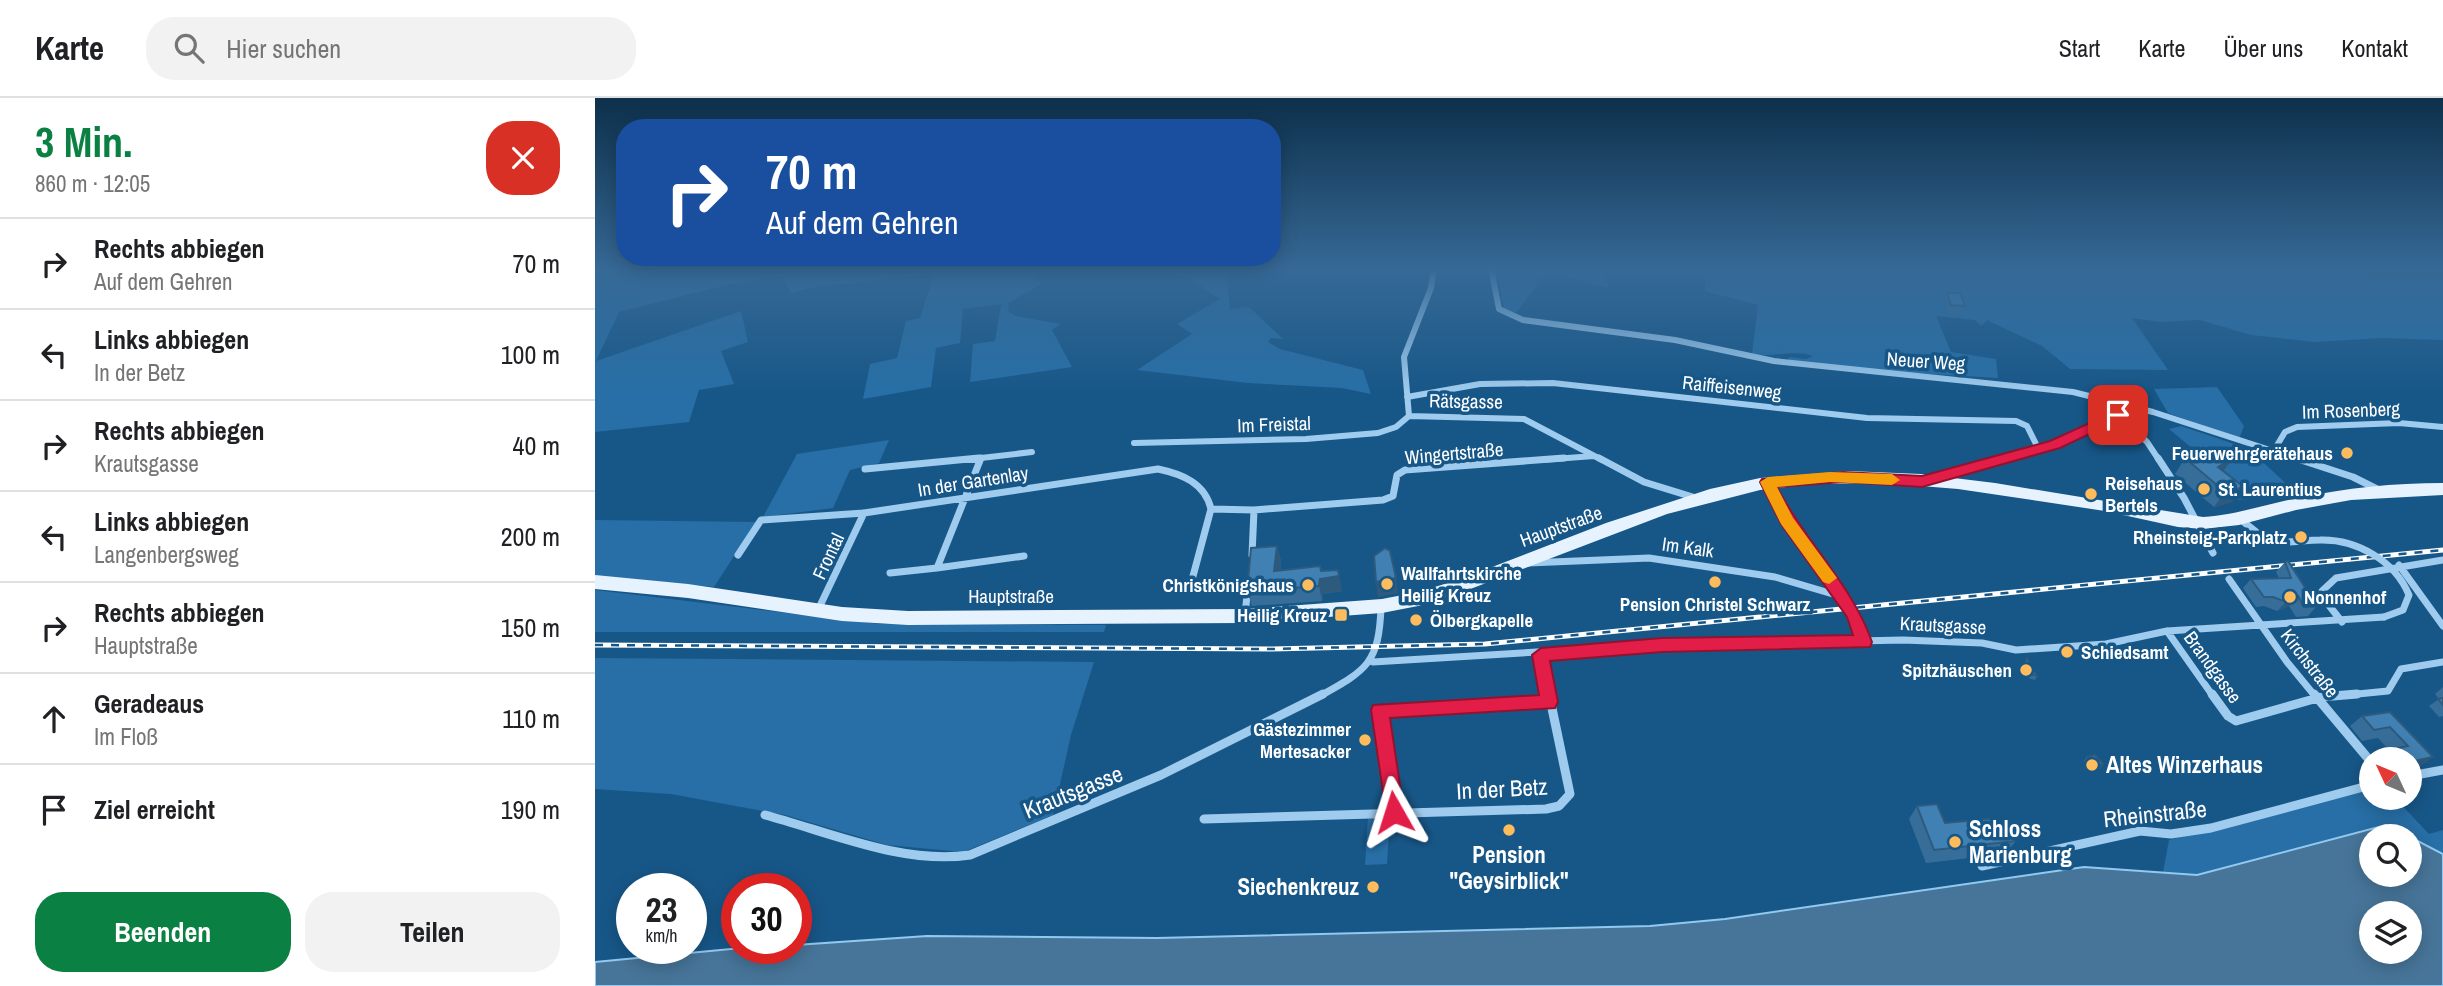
<!DOCTYPE html>
<html lang="de">
<meta charset="utf-8">
<style>
body{margin:0;font-family:"Archivo Narrow",sans-serif;background:#f2f2f2;color:#202124;height:100vh;display:flex;flex-direction:column;font-size:26px;white-space:nowrap}
*{box-sizing:border-box;margin:0}
p{font-size:23px;color:#757577}
.icon{flex:none;width:38px;height:38px;fill:none;stroke:currentColor;stroke-width:2;stroke-linecap:round;stroke-linejoin:round}
.map{position:relative;flex:1;overflow:hidden}
.sheet{display:flex;flex-direction:column;background:#fff;width:595px}
.sheet>*{flex:none}
.hud{position:absolute;left:21px;top:21px;width:665px;height:147px;border-radius:28px;box-shadow:0 4px 18px #0003;background:#1a4fa0;color:#fff;overflow:hidden}
.needle{width:46px;rotate:314deg}
.buttons{position:absolute;left:1764px;top:649px;display:grid;gap:14px}
.buttons a{display:grid;place-items:center;width:63px;height:63px;border-radius:50%;background:#fff;box-shadow:0 4px 18px #0003;font-size:35px}
.speed{position:absolute;left:21px;top:775px;display:flex;gap:14px;font-size:35px;font-weight:700;text-align:center}
.speed>*{display:grid;place-content:center;width:91px;height:91px;border-radius:50%;background:#fff;box-shadow:0 4px 18px #0003;line-height:1}
.speed small{font-size:18px;font-weight:400}
.speed .limit{border:10px solid #d22;background:#fff;color:#111}
.pin{position:absolute;display:grid;place-items:center;width:60px;height:60px;color:#fff;margin:-30px;border-radius:14px;box-shadow:0 4px 10px #0006}
.me{position:absolute;width:77px;margin:-38px;rotate:354deg;stroke-linejoin:round;filter:drop-shadow(0 0 5px #0008)}
.turn{display:flex;align-items:center;gap:24px;height:147px;padding:0 35px;font-size:32px}
.turn .icon{width:91px;height:91px;stroke-width:2.5}
.turn b{display:block;font-size:49px;line-height:60px}
.round{display:grid;place-items:center;flex:none;width:74px;height:74px;border-radius:28px;background:#f2f2f2}
.head{display:flex;align-items:center;justify-content:space-between;height:119px;padding:0 35px}
h1{font-size:42px;font-weight:700;line-height:52px;color:#0b8043}
.action{display:flex;gap:14px;margin-top:auto;padding:14px 35px}
.action a{flex:1;height:80px;border-radius:28px;background:#0b8043;color:#fff;font-size:28px;font-weight:700;line-height:80px;text-align:center}
.action a+a{background:#f2f2f2;color:#202124}
ul{padding:0;list-style:none}
li{display:flex;align-items:center;gap:21px;height:91px;padding:0 35px;border-top:2px solid #e0e0e0}
li div{flex:1}
li b{display:block;font-size:26px}
li em{font-style:normal}
header{display:flex;align-items:center;gap:42px;box-sizing:border-box;height:98px;padding:0 35px;background:#fff;border-bottom:2px solid #e0e0e0}
header strong{font-size:33px}
nav{display:flex;gap:38px;margin-inline-start:auto;font-size:24px}
.search{width:490px;height:63px;background:#f2f2f2;display:flex;align-items:center;gap:18px;box-sizing:border-box;padding:0 24px;border-radius:28px;color:#757577;font-size:26px}
main{display:flex;flex:1;min-height:0}
.map>svg:first-child{display:block}
</style>
<header>
<strong>Karte</strong>
<div class="search"><svg class="icon" aria-label="search" viewBox="0 0 24 24"><circle cx="10" cy="10" r="6"/><path d="M15 15l6 6"/></svg>Hier suchen</div>
<nav><a>Start</a><a>Karte</a><a>Über uns</a><a>Kontakt</a></nav>
</header>
<main>
<section class="sheet">
<div class="head"><div><h1>3 Min.</h1><p>860 m · 12:05</p></div><a class="round" style="background:#d93025;color:#fff"><svg class="icon" aria-label="close" viewBox="0 0 24 24"><path d="M6 6l12 12M18 6L6 18"/></svg></a></div>
<ul>
<li><svg class="icon" aria-label="right" viewBox="0 0 24 24"><path d="M7 20v-9h11M14 6l5 5-5 5"/></svg><div><b>Rechts abbiegen</b><p>Auf dem Gehren</p></div><em>70 m</em></li>
<li><svg class="icon" aria-label="left" viewBox="0 0 24 24"><path d="M17 20v-9H6M10 6l-5 5 5 5"/></svg><div><b>Links abbiegen</b><p>In der Betz</p></div><em>100 m</em></li>
<li><svg class="icon" aria-label="right" viewBox="0 0 24 24"><path d="M7 20v-9h11M14 6l5 5-5 5"/></svg><div><b>Rechts abbiegen</b><p>Krautsgasse</p></div><em>40 m</em></li>
<li><svg class="icon" aria-label="left" viewBox="0 0 24 24"><path d="M17 20v-9H6M10 6l-5 5 5 5"/></svg><div><b>Links abbiegen</b><p>Langenbergsweg</p></div><em>200 m</em></li>
<li><svg class="icon" aria-label="right" viewBox="0 0 24 24"><path d="M7 20v-9h11M14 6l5 5-5 5"/></svg><div><b>Rechts abbiegen</b><p>Hauptstraße</p></div><em>150 m</em></li>
<li><svg class="icon" aria-label="ahead" viewBox="0 0 24 24"><path d="M12 20V5M6 11l6-6 6 6"/></svg><div><b>Geradeaus</b><p>Im Floß</p></div><em>110 m</em></li>
<li><svg class="icon" aria-label="arrive" viewBox="0 0 24 24"><path d="M6 21V4h12l-3 4 3 4H6"/></svg><div><b>Ziel erreicht</b></div><em>190 m</em></li>
</ul>
<div class="action"><a>Beenden</a><a>Teilen</a></div>
</section>
<div class="map">
<svg width="1848" height="888" viewBox="0 0 1848 888">
<rect width="100%" height="100%" fill="#175788"/>
<!-- green -->
<path fill="#276fa6" d="M 425,170 L 448,185 L 413,205 L 414,214 L 421,218 L 465,226 L 457,232 L 477,269 L 375,284 L 378,246 L 400,243 L 406,206 L 368,211 L 365,245 L 341,250 L 336,289 L 268,301 L 275,266 L 302,260 L 311,223 L 325,220 L 339,176 L 221,189 L 196,195 L 188,178 L 131,187 L 24,214 L 1,263 L 146,213 L 153,244 L 126,253 L 139,286 L 104,292 L 94,324 L 0,334 L 0,170 Z
M 565,170 L 631,170 L 635,211 L 654,209 L 688,241 L 676,240 L 673,244 L 685,251 L 768,272 L 776,296 L 747,290 L 653,285 L 542,272 L 597,236 L 582,226 L 625,201 L 598,183 Z
M 1009,170 L 1014,190 L 955,174 L 950,176 L 921,215 L 909,210 L 901,171 Z
M 1104,170 L 1765,170 L 1783,182 L 1848,178 L 1848,242 L 1786,240 L 1720,244 L 1656,237 L 1605,222 L 1566,224 L 1537,220 L 1573,272 L 1475,271 L 1447,248 L 1392,222 L 1386,228 L 1380,222 L 1341,218 L 1356,254 L 1401,261 L 1403,280 L 1268,272 L 1193,262 L 1194,259 L 1211,261 L 1218,258 C 1197,251 1178,260 1157,256 L 1163,207 L 1110,193 L 1110,172 Z
M 1622,289 L 1649,328 L 1644,341 L 1573,315 L 1559,291 Z
M 1586,328 L 1654,351 L 1702,396 L 1643,402 L 1598,351 L 1574,331 Z
M 294,342 L 284,365 L 255,372 L 238,410 L 168,419 L 202,356 Z
M 0,422 L 161,424 L 119,489 L 0,478 Z
M 0,492 L 285,526 L 511,527 L 509,534 L 0,534 Z
M 0,560 L 499,564 L 476,637 L 458,717 L 368,754 L 292,747 L 190,717 L 76,696 L 0,691 Z
M 1776,692 L 1776,700 L 1800,700 L 1834,736 L 1848,732 L 1848,756 L 1791,727 L 1602,777 L 1568,774 L 1574,742 Z
M 773,718 L 795,718 L 792,766 L 770,767 Z"/>
<!-- water -->
<path fill="#477599" stroke="#91c9f0" stroke-width="2" fill-rule="evenodd" d="M 1791,727 L 1814,738 L 1776,738 L 1776,777 L 1815,777 L 1815,739 L 1848,756 L 1848,888 L 0,888 L 0,864 L 136,851 L 201,850 L 201,847 L 332,838 L 562,840 L 1055,828 L 1130,821 L 1489,769 L 1602,777 ZM 1776,816 L 1815,816 L 1815,854 L 1776,854 Z"/>
<g fill="none" stroke-linecap="round" stroke-linejoin="round">
<!-- minor-far2 -->
<path stroke="#9fccee" stroke-width="6" d="M 896,170 L 904,211 L 928,222 L 1080,242 L 1179,263 L 1478,294 L 1558,314 L 1706,362
M 812,299 L 885,286 L 958,285 L 1272,320 L 1421,323 L 1432,328 L 1444,352
M 1508,302 L 1552,344 L 1564,362
M 814,318 L 929,321 L 1007,362
M 814,318 L 809,259 L 836,190 L 839,170
M 539,345 L 711,341 L 783,335 L 801,329 L 814,318
M 1678,354 L 1690,334 L 1702,329 L 1804,325 L 1848,329
M 386,360 L 437,354
M 365,362 L 385,362
M 946,362 L 999,358
M 1406,362 L 1444,352 L 1523,317"/>
<!-- minor-far1 -->
<path stroke="#9fccee" stroke-width="7" d="M 386,360 L 342,470 L 429,458
M 1004,360 L 1049,384 L 1101,400
M 1563,360 L 1589,400 L 1618,455
M 1700,360 L 1758,379 L 1786,393
M 270,371 L 384,360
M 1332,381 L 1412,360
M 1173,384 L 1191,422 L 1259,517 L 1269,544
M 616,411 L 659,412 L 788,402 L 798,398 L 802,377 L 810,372 L 969,360
M 1645,421 L 1670,441
M 143,457 L 166,422 L 269,415 L 563,371 C 587,376 610,385 616,411 L 594,493
M 657,457 L 659,412
M 933,465 L 1054,460 L 1180,479 L 1248,499
M 1804,467 L 1848,528
M 295,475 L 342,470
M 1634,481 L 1692,564 L 1720,598
M 223,512 L 269,415
M 650,518 L 653,486
M 1747,524 L 1729,501 L 1727,493 L 1741,480 L 1848,462
M 1572,533 L 1618,598
M 946,557 L 954,598
M 778,564 L 1041,548 L 1308,542 L 1387,545 L 1421,552 L 1511,546 L 1572,533 L 1789,519
M 725,598 C 772,572 784,565 786,509
M 1742,598 L 1793,593 L 1806,571 L 1848,564"/>
<!-- minor -->
<path stroke="#9fccee" stroke-width="9" d="M 1617,596 L 1633,618 L 1641,623 L 1726,599 L 1762,596
M 1719,596 L 1776,664
M 1815,678 L 1848,672
M 799,714 L 785,612 L 954,604
M 170,717 C 234,734 308,767 375,757 L 566,677 L 728,596
M 609,721 L 951,711 L 964,708 L 975,696 L 954,596
M 1387,768 L 1545,733 L 1576,736 L 1616,730 L 1776,687"/>
<!-- primary -->
<path fill="#e6f3ff" fill-rule="evenodd" d="M 1253,373 L 1326,376 L 1400,385 L 1608,419 C 1641,417 1671,406 1703,400 C 1751,390 1799,385 1848,385 L 1848,397 L 1756,402 L 1701,412 L 1644,427 L 1608,431 L 1583,429 L 1510,413 L 1363,391 L 1289,385 L 1216,386 L 1165,392 L 1072,416 L 878,490 L 823,508 L 787,515 L 650,525 L 313,527 L 247,523 L 93,500 L 0,491 L 0,477 L 93,486 L 247,509 L 313,513 L 650,511 L 787,501 L 823,494 L 866,481 L 1011,425 L 1115,391 L 1165,380 Z"/>
<!-- rail casing -->
<g stroke="#fff" stroke-width="5">
<path id="rail" d="M 0,547 L 677,551 L 890,546 L 1848,452"/>
</g>
<!-- rail -->
<use href="#rail" stroke="#175788" stroke-width="2.5" stroke-dasharray="8" stroke-linecap="butt"/>
<!-- minor-bridge -->
<path stroke="#9fccee" stroke-width="7" d="M 1670,441 C 1689,447 1706,442 1725,442 C 1762,441 1800,463 1814,497 L 1808,512 L 1789,519"/>
</g>
<!-- wall -->
<path fill="#376e99" d="M 1352,195 L 1370,208 L 1367,215 L 1353,215 L 1349,202 Z
M 1590,360 L 1629,374 L 1637,404 L 1619,409 L 1580,376 Z
M 682,448 L 686,463 L 685,473 L 726,473 L 747,493 L 728,496 L 727,503 L 657,508 L 652,493 Z
M 1690,464 L 1722,508 L 1713,518 L 1701,519 L 1694,508 L 1682,513 L 1669,508 L 1661,509 L 1648,490 L 1656,481 L 1684,480 L 1681,474 Z
M 1432,560 L 1442,578 L 1440,582 L 1425,577 Z
M 1848,589 L 1848,618 L 1844,619 L 1834,608 L 1844,601 L 1840,596 Z
M 1795,614 L 1838,659 L 1824,669 L 1815,671 L 1815,662 L 1783,662 L 1794,652 L 1783,640 L 1767,643 L 1755,628 L 1767,618 Z
M 1492,659 L 1508,666 L 1506,670 L 1495,672 L 1489,663 Z
M 1322,708 L 1350,725 L 1411,737 L 1421,743 L 1410,756 L 1331,765 L 1314,721 Z"/>
<!-- shaded-wall -->
<path fill="#2d5a7d" d="M 1638,360 L 1627,375 L 1623,369 Z
M 1649,389 L 1637,404 L 1619,409 L 1630,394 Z
M 682,448 L 686,463 L 683,488 L 679,473 Z
M 725,468 L 728,480 L 743,472 L 747,493 L 728,496 L 727,503 L 724,488 Z
M 801,480 L 803,495 L 783,499 L 781,484 Z
M 1703,498 L 1694,508 L 1682,513 L 1691,504 Z
M 1838,659 L 1824,669 L 1815,671 L 1815,664 Z
M 1508,666 L 1506,670 L 1495,672 L 1498,669 Z"/>
<!-- building -->
<path fill="#4080b2" stroke="#2d5a7d" stroke-width="2" d="M 1352,195 L 1365,195 L 1370,208 L 1356,207 Z
M 1603,354 L 1611,355 L 1621,362 L 1638,360 L 1623,369 L 1649,389 L 1630,394 L 1590,360 Z
M 682,448 L 679,473 L 725,468 L 726,473 L 743,472 L 744,478 L 725,481 L 724,488 L 652,493 L 656,450 Z
M 790,450 L 795,453 L 801,480 L 781,484 L 779,458 Z
M 1693,463 L 1722,508 L 1709,509 L 1703,498 L 1691,504 L 1678,499 L 1669,499 L 1656,481 L 1696,480 L 1690,464 Z
M 1432,560 L 1442,578 L 1427,573 Z
M 1848,600 L 1848,607 L 1843,601 Z
M 1795,614 L 1838,659 L 1815,664 L 1815,662 L 1802,662 L 1795,652 L 1813,648 L 1795,629 L 1779,632 L 1767,618 Z
M 1500,657 L 1508,666 L 1498,669 L 1492,659 Z
M 1342,706 L 1350,725 L 1403,720 L 1411,737 L 1418,736 L 1421,743 L 1339,752 L 1322,708 Z"/>
<!-- sky -->
<linearGradient id="sky" x2="0" y2="1"><stop stop-color="#0d304b"/><stop offset="0.58" stop-color="#366996"/><stop offset="1" stop-color="#366996" stop-opacity="0"/></linearGradient>
<rect width="1848" height="295" fill="url(#sky)"/>
<!-- route -->
<path fill="#e11d48" stroke="#92132f" stroke-width="2" d="M 1523,312 L 1528,314 L 1528,320 L 1465,350 L 1327,389 L 1248,384 L 1182,389 C 1210,444 1257,486 1277,544 L 1275,549 L 1067,554 L 955,563 L 963,604 L 960,610 L 795,620 L 809,714 L 806,721 L 799,723 L 792,721 L 776,612 L 778,607 L 944,597 L 937,557 L 946,550 L 1067,540 L 1258,537 L 1252,519 L 1186,426 L 1165,384 L 1167,381 L 1248,374 L 1327,378 L 1455,343 Z"/>
<!-- slow -->
<path fill="#f59e0b" d="M 1235,374 L 1297,376 L 1305,382 L 1297,387 L 1235,384 L 1182,389 L 1198,420 L 1242,480 L 1234,486 L 1228,484 L 1186,426 L 1165,384 L 1173,379 Z"/>
<!-- markers -->
<g fill="#ffbc5c" stroke="#175788" stroke-width="2.5">
<circle cx="1752" cy="355" r="7"/>
<circle cx="1609" cy="391" r="7"/>
<circle cx="1496" cy="396" r="7"/>
<circle cx="1706" cy="439" r="7"/>
<circle cx="1120" cy="484" r="7"/>
<circle cx="792" cy="486" r="7"/>
<circle cx="713" cy="487" r="7"/>
<circle cx="1695" cy="499" r="7"/>
<rect x="739" y="510" width="14" height="14" rx="3.5"/>
<circle cx="821" cy="522" r="7"/>
<circle cx="1472" cy="554" r="7"/>
<circle cx="1431" cy="572" r="7"/>
<circle cx="770" cy="642" r="7"/>
<circle cx="1497" cy="667" r="7"/>
<circle cx="914" cy="732" r="7"/>
<circle cx="1360" cy="744" r="7"/>
<circle cx="778" cy="789" r="7"/>
</g>
<g text-anchor="middle" stroke-width="7" stroke-linejoin="round" paint-order="stroke">
<!-- street labels -->
<g font-size="19" fill="#fff" stroke="#175788">
<text transform="translate(1331 263) rotate(4)" y="7">Neuer Weg</text>
<text transform="translate(1137 289) rotate(6)" y="7">Raiffeisenweg</text>
<text transform="translate(871 303) rotate(1)" y="7">Rätsgasse</text>
<text transform="translate(1756 312) rotate(-2)" y="7">Im Rosenberg</text>
<text transform="translate(679 326) rotate(-2)" y="7">Im Freistal</text>
<text transform="translate(859 355) rotate(-5)" y="7">Wingertstraße</text>
<text transform="translate(378 383) rotate(-9)" y="7">In der Gartenlay</text>
<text transform="translate(966 428) rotate(-20)" y="7">Hauptstraße</text>
<text transform="translate(1093 449) rotate(8)" y="7">Im Kalk</text>
<text transform="translate(233 458) rotate(-65)" y="7">Frontal</text>
<text x="416" y="505">Hauptstraße</text>
<text transform="translate(1348 527) rotate(3)" y="7">Krautsgasse</text>
<text transform="translate(1715 565) rotate(52)" y="7">Kirchstraße</text>
<text transform="translate(1618 569) rotate(54)" y="7">Brandgasse</text>
</g>
<!-- poi labels -->
<g font-size="19" font-weight="bold" fill="#fff" stroke="#175788" text-anchor="end">
<text x="1738" y="362">Feuerwehrgerätehaus</text>
<text x="1510" y="392" text-anchor="start">Reisehaus<tspan x="1510" dy="22">Bertels</tspan></text>
<text x="1623" y="398" text-anchor="start">St. Laurentius</text>
<text x="1692" y="446">Rheinsteig-Parkplatz</text>
<text x="806" y="482" text-anchor="start">Wallfahrtskirche<tspan x="806" dy="22">Heilig Kreuz</tspan></text>
<text x="699" y="494">Christkönigshaus</text>
<text x="1709" y="506" text-anchor="start">Nonnenhof</text>
<text x="1120" y="513" text-anchor="middle">Pension Christel Schwarz</text>
<text x="732" y="524">Heilig Kreuz</text>
<text x="835" y="529" text-anchor="start">Ölbergkapelle</text>
<text x="1486" y="561" text-anchor="start">Schiedsamt</text>
<text x="1417" y="579">Spitzhäuschen</text>
<text x="756" y="638">Gästezimmer<tspan x="756" dy="22">Mertesacker</tspan></text>
</g>
<!-- near-poi labels -->
<g font-size="23" font-weight="bold" fill="#fff" stroke="#175788" text-anchor="start">
<text x="1511" y="675">Altes Winzerhaus</text>
<text x="1374" y="739">Schloss<tspan x="1374" dy="26">Marienburg</tspan></text>
<text x="914" y="765" text-anchor="middle">Pension<tspan x="914" dy="26">"Geysirblick"</tspan></text>
<text x="764" y="797" text-anchor="end">Siechenkreuz</text>
</g>
<!-- near-street labels -->
<g font-size="23" fill="#fff" stroke="#175788">
<text transform="translate(907 691) rotate(-3)" y="8">In der Betz</text>
<text transform="translate(478 694) rotate(-22)" y="8">Krautsgasse</text>
<text transform="translate(1560 716) rotate(-6)" y="8">Rheinstraße</text>
</g>
</g>
</svg>
<div class="buttons">
<a><svg class="needle" viewBox="-14 -14 28 28"><path d="M0-13l5 13h-10z" fill="#e53935"/><path d="M0 13l5-13h-10z" fill="#757577"/></svg></a>
<a><svg class="icon" aria-label="search" viewBox="0 0 24 24"><circle cx="10" cy="10" r="6"/><path d="M15 15l6 6"/></svg></a>
<a><svg class="icon" aria-label="layers" viewBox="0 0 24 24"><path d="M12 4l9 5-9 5-9-5zM3 14l9 5 9-5"/></svg></a>
</div>
<div class="speed"><div>23<small>km/h</small></div><div class="limit">30</div></div>
<div class="pin" style="left:1523px;top:317px;background:#d93025"><svg class="icon" aria-label="arrive" viewBox="0 0 24 24"><path d="M6 21V4h12l-3 4 3 4H6"/></svg></div>
<svg class="me" style="left:799px;top:714px" viewBox="-20 -20 40 40"><path d="M0-17L14 15 0 8-14 15z" fill="#e11d48" stroke="#fff" stroke-width="4"/></svg>
<div class="hud">
<div class="turn"><svg class="icon" aria-label="right" viewBox="0 0 24 24"><path d="M7 20v-9h11M14 6l5 5-5 5"/></svg><div><b>70 m</b>Auf dem Gehren</div></div>
</div>
</div>
</main>
